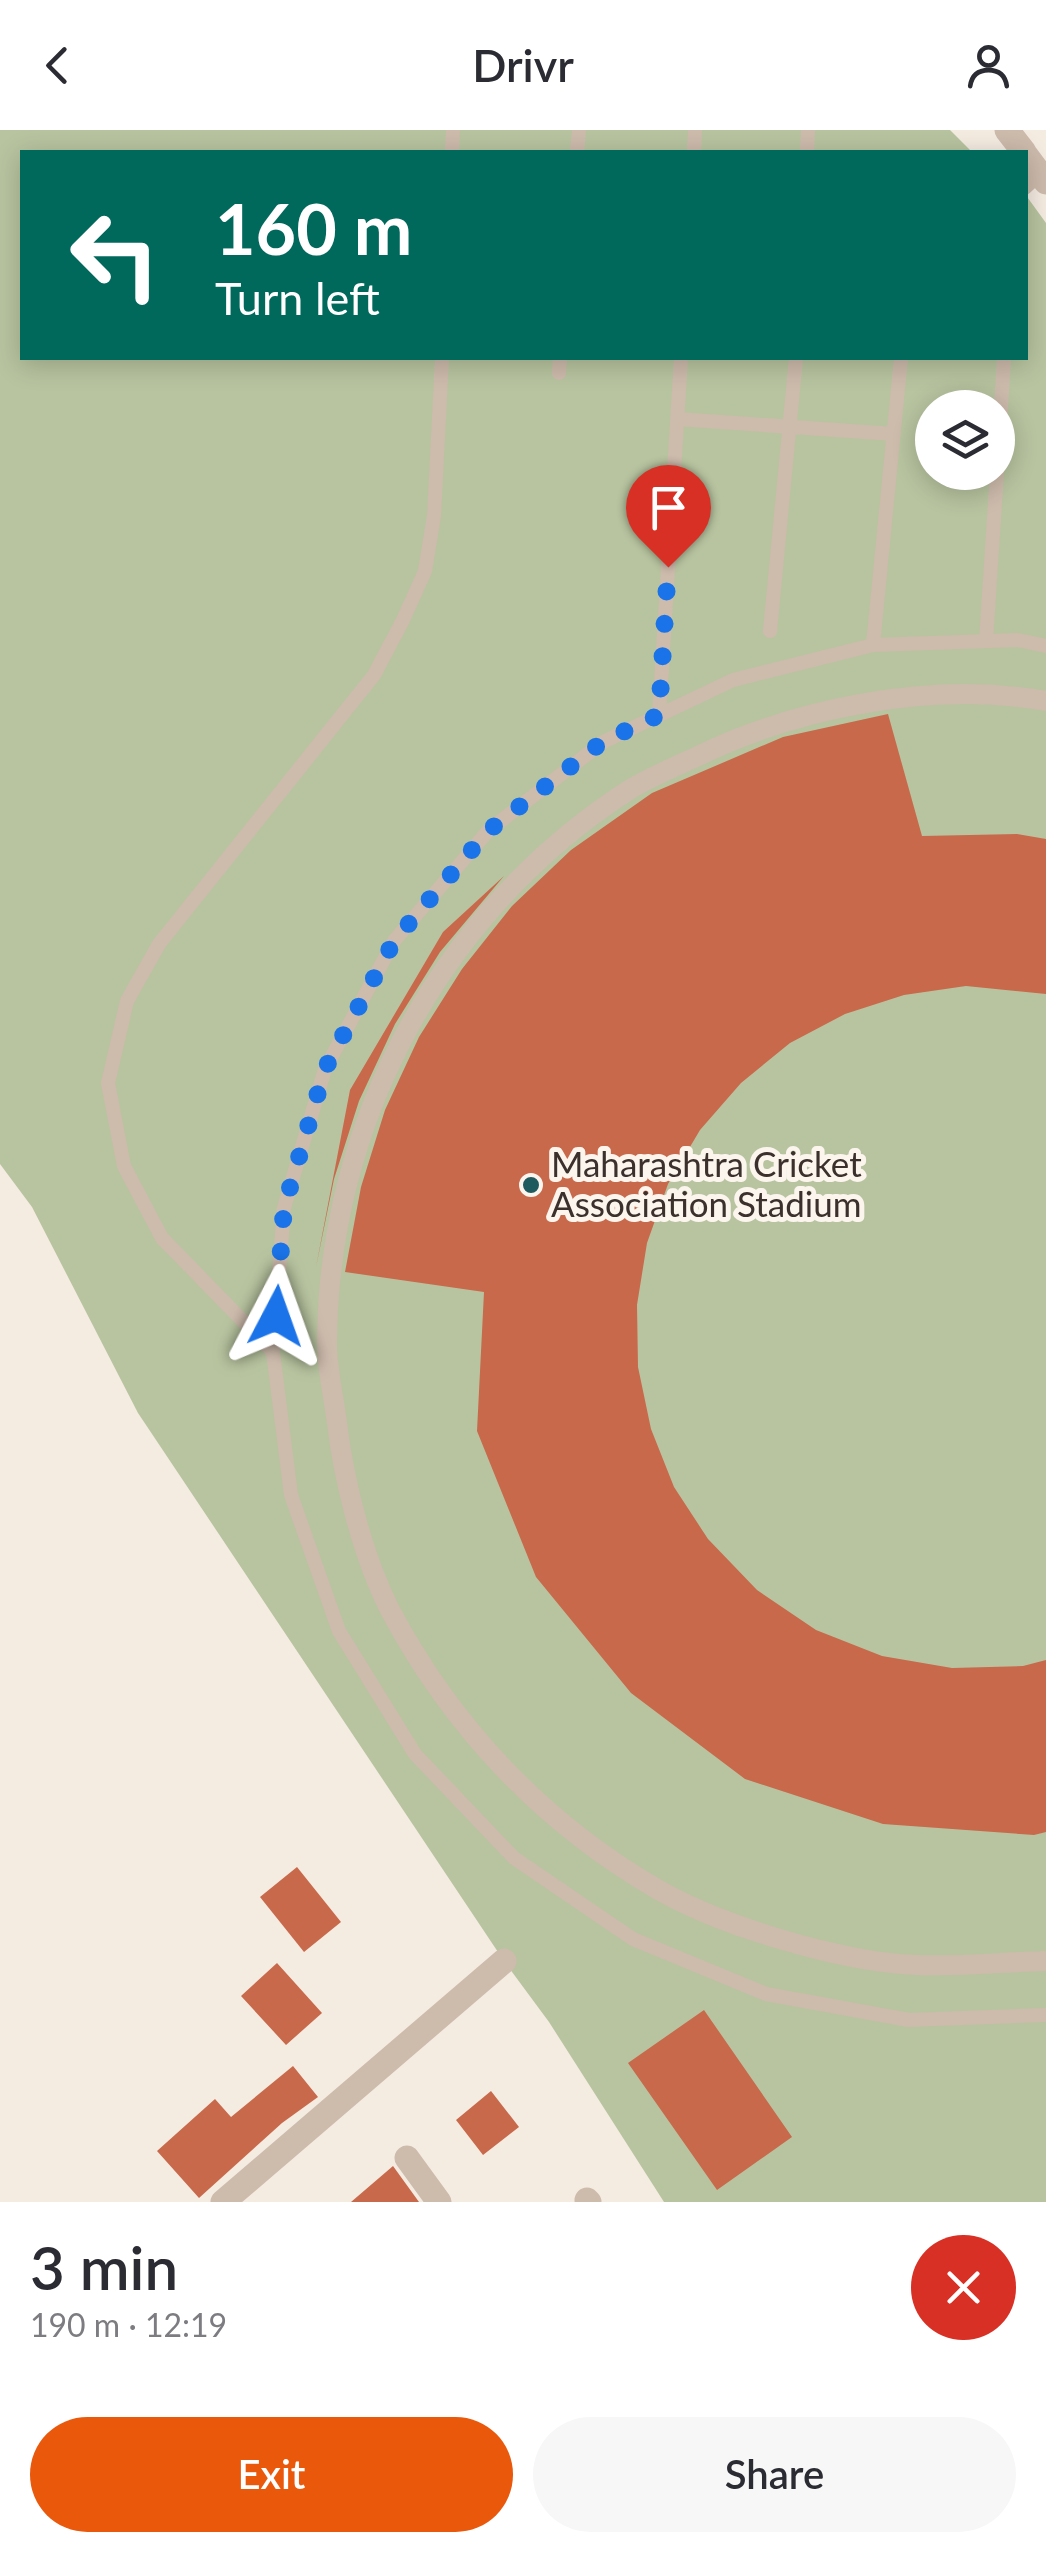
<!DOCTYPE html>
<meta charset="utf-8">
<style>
body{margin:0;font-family:Lato,sans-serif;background:#f7f7f7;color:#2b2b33;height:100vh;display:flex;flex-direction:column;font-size:38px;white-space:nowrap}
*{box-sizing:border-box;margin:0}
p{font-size:32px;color:#7c7c81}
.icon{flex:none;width:55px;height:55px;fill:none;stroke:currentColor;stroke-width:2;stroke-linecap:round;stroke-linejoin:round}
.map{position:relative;height:2072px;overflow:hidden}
.details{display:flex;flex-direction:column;background:#fff;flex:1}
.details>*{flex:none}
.guide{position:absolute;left:20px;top:20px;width:1008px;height:210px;border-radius:0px;box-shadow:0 5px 25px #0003;background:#00695c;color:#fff;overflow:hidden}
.buttons{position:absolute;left:915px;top:260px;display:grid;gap:20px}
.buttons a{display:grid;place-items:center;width:100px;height:100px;border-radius:50%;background:#fff;box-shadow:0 5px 25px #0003;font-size:50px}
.pin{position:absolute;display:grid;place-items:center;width:85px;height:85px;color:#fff;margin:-102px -42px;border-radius:50% 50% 50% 0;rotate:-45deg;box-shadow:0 0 10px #0007}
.pin .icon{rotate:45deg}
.me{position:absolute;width:110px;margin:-55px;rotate:4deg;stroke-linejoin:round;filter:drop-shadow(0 0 8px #0008)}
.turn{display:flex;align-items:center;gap:35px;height:210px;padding:0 30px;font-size:45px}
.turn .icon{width:130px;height:130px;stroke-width:2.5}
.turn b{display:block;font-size:70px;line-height:85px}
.round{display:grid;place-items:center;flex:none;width:105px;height:105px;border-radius:52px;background:#f7f7f7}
.headline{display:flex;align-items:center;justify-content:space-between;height:170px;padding:0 30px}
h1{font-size:60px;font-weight:600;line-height:75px}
.action{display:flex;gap:20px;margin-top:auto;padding:20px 30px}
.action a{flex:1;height:115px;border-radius:60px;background:#ea580c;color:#fff;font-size:40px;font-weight:600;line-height:115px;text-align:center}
.action a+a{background:#f7f7f7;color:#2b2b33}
header{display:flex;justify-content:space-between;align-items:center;height:130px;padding:0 30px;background:#fff;font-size:45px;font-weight:600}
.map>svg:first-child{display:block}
</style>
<header><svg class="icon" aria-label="back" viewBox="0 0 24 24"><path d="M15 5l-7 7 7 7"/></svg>Drivr<svg class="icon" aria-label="person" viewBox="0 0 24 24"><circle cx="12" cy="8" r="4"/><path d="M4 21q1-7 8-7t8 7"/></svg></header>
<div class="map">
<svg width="1046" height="2072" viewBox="0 0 1046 2072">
<rect width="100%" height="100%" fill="#f4ebe1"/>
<!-- green -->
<path fill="#b8c4a0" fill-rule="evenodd" d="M 0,0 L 950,0 L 972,22 L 22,22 L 22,228 L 1025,228 L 1025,64 L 1046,93 L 1046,2072 L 664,2072 L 549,1892 L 504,1831 L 138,1283 L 32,1077 L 0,1034 ZM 932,278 L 998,278 L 998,342 L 932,342 Z"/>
<!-- building -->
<path fill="#c8694b" d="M 888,584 L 922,706 L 1017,704 L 1046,709 L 1046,864 L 966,856 L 904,865 L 845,884 L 790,913 L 741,953 L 700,1000 L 668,1054 L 647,1113 L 637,1175 L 638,1237 L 651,1299 L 674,1357 L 708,1409 L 757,1460 L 816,1500 L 882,1526 L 952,1538 L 1023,1536 L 1046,1530 L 1046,1702 L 1034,1705 L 883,1694 L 745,1649 L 631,1563 L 536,1447 L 477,1301 L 484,1162 L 345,1142 L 361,1057 L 385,980 L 419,907 L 462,839 L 512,776 L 571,720 L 652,663 L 783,607 Z
M 504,746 L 440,822 L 395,894 L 359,971 L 334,1049 L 316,1137 L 350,960 L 443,802 Z
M 297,1737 L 341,1792 L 304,1822 L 260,1767 Z
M 277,1833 L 322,1883 L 286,1915 L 241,1866 Z
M 704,1880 L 792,2007 L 717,2060 L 628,1933 Z
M 293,1936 L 318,1967 L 282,1993 L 199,2068 L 157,2021 L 215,1969 L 231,1987 Z
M 491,1961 L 519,1997 L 483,2025 L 456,1990 Z
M 393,2036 L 419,2072 L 351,2072 Z"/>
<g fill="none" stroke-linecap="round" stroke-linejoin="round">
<!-- service -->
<path stroke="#cdbbac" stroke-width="14" d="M 452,22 L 453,0
M 577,22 L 579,0
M 694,22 L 695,0
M 807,22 L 808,0
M 1025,58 L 1040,44
M 559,243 L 560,228
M 677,289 L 894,304
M 998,328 L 1004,228
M 770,501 L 796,228
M 986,511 L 997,342
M 873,515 L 901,228
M 1046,516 L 1018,510 L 873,515 L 733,550 L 603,612 L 488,701 L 394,811 L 325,939 L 284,1078 L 273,1222 L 291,1365 L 339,1501 L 415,1624 L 514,1728 L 633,1809 L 766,1864 L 909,1890 L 1046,1885
M 659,585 L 681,228
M 273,1222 L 162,1108 L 124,1036 L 108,953 L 127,871 L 159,814 L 374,545 L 403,490 L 425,441 L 434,386 L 442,228"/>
<!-- pedestrian -->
<path stroke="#cdbbac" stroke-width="20" d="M 1046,571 C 934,551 799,577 698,626 C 675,637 650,647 629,660 C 441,781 326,994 327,1218 C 328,1243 334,1269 337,1293 C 344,1352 363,1427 390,1480 C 452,1597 543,1693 657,1759 C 721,1796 841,1832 916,1835 C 959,1837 1003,1832 1046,1831"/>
<!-- minor -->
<path stroke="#cdbbac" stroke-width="25" d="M 1007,0 L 1024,22
M 1025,24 L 1046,52
M 407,2028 L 439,2072
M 587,2070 L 589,2072
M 223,2072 L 504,1831"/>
</g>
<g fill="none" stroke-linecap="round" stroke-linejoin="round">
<!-- route -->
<path stroke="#1a73e8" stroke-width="18" stroke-dasharray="0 32.4" d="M 276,1186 L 284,1078 L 325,939 L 394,811 L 488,701 L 602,612 L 659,585 L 668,437"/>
</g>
<!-- markers -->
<circle fill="#1f5a5e" stroke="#fbf5ee" stroke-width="4" cx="531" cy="1055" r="10"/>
<g text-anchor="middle" stroke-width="10" stroke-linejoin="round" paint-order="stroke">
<!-- poi labels -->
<g font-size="35" fill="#3b302b" stroke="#fbf5ee" text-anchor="start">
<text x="551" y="1047">Maharashtra Cricket<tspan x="551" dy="40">Association Stadium</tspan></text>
</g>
</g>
</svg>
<div class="buttons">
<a><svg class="icon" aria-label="layers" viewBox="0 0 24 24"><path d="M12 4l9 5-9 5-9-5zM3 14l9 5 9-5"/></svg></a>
</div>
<div class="pin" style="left:668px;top:437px;background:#d93025"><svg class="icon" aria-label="arrive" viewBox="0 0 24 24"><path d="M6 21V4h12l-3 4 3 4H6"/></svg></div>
<svg class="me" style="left:276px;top:1186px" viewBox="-20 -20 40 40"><path d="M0-17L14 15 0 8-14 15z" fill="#1a73e8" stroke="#fff" stroke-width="4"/></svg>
<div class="guide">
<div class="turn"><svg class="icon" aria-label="left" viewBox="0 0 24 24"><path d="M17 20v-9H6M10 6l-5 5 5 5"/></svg><div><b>160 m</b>Turn left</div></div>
</div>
</div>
<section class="details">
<div class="headline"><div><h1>3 min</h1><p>190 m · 12:19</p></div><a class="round" style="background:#d93025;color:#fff"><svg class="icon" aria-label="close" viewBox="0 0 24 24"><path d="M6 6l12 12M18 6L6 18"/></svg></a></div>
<div class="action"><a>Exit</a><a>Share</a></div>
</section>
